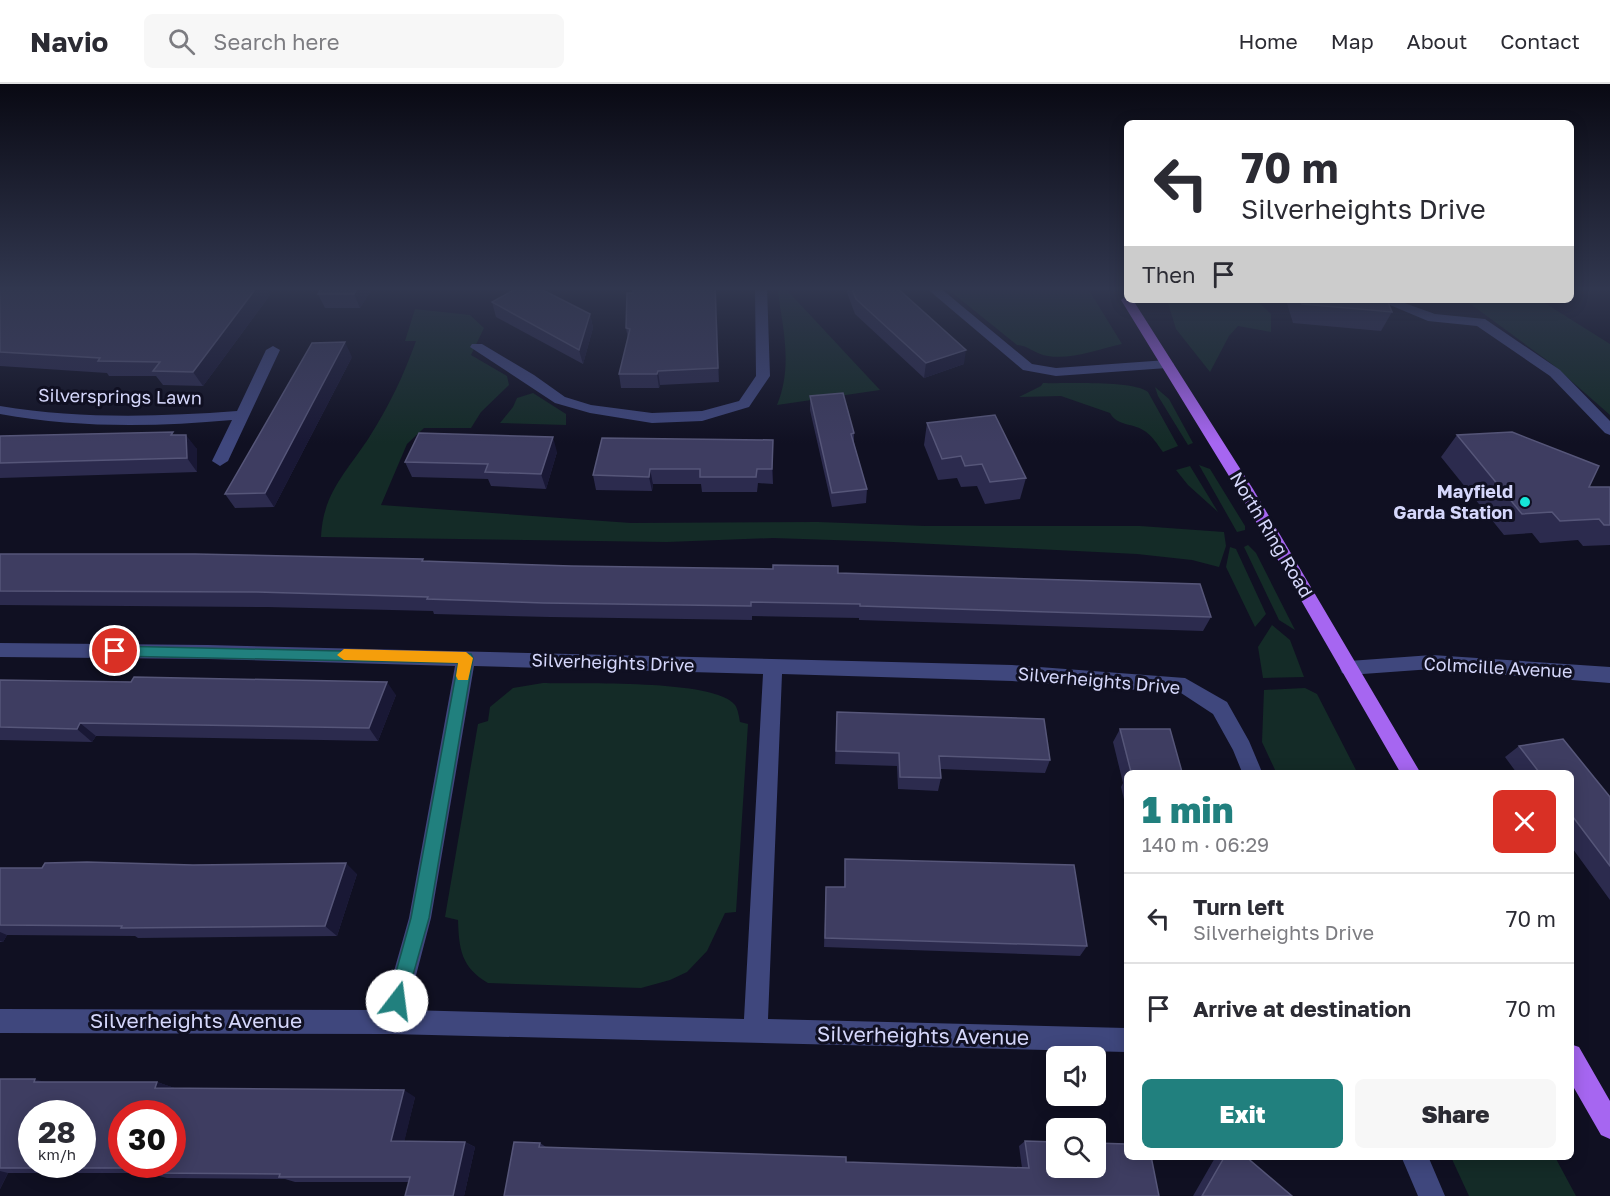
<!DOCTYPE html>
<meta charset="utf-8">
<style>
body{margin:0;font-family:"Golos Text",sans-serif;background:#f7f7f7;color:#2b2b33;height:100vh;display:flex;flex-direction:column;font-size:22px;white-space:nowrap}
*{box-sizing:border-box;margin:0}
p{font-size:20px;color:#7c7c81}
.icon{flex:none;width:33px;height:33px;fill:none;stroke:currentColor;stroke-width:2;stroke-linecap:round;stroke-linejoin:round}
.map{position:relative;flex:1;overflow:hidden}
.panel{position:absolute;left:1124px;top:686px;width:450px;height:390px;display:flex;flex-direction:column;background:#fff;border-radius:9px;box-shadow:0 3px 15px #0003}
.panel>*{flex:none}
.hud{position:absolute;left:1124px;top:36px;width:450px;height:183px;border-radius:9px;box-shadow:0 3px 15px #0003;background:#fff;color:#2b2b33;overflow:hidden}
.controls{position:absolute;left:1046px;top:962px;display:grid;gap:12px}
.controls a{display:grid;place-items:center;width:60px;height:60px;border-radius:9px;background:#fff;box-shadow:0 3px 15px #0003;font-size:30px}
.speed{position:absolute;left:18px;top:1016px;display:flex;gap:12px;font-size:30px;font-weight:700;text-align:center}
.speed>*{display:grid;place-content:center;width:78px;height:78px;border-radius:50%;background:#fff;box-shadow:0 3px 15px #0003;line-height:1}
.speed small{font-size:15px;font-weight:400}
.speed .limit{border:9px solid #d22;background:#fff;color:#111}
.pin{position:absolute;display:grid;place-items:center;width:51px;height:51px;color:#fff;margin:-26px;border:3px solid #fff;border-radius:50%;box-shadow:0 2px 6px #0007}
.me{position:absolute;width:66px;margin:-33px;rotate:15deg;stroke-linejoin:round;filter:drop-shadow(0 0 4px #0008)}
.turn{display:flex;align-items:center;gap:21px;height:126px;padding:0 18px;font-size:27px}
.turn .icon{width:78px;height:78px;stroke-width:2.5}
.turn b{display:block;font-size:42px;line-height:51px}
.then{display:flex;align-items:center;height:57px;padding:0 18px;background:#0003;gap:12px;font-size:22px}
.round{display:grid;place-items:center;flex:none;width:63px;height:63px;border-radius:9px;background:#f7f7f7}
.overview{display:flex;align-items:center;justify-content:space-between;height:102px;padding:0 18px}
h1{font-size:36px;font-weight:800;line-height:45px;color:#21807e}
.primary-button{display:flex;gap:12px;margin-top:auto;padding:12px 18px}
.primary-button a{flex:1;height:69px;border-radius:9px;background:#21807e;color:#fff;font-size:24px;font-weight:800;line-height:69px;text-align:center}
.primary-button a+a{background:#f7f7f7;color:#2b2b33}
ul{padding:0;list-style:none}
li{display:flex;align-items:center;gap:18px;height:90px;padding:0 18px;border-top:2px solid #e1e1e2}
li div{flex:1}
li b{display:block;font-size:22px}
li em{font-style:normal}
header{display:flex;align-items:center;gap:36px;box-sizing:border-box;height:84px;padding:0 30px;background:#fff;border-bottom:2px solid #e1e1e2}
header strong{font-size:28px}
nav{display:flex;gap:33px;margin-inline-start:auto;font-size:21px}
.search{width:420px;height:54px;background:#f7f7f7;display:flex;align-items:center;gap:15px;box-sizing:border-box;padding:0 21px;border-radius:9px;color:#7c7c81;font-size:22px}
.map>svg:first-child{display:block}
</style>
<header>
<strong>Navio</strong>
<div class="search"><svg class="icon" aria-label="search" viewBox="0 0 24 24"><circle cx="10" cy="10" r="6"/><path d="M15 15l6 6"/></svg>Search here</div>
<nav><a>Home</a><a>Map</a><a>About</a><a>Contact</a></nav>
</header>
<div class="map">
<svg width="1610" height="1112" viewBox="0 0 1610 1112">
<rect width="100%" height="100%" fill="#101022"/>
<!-- green -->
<path fill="#142b27" d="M 777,203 L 784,203 L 880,306 L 777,321 C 793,282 783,244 777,203 Z
M 1087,203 L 1122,260 C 1099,265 1071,276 1048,272 C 1036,271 1028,261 1017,261 L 945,203 Z
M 1167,216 L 1256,216 L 1271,230 L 1271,248 L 1238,242 L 1229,252 L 1210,288 L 1176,245 Z
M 1465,216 L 1540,216 L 1610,260 L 1610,331 L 1552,280 Z
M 415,225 L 470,231 L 484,244 L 471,271 L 507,292 L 509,301 L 481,328 L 471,344 L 424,344 L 407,360 L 381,421 L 631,439 L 818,438 L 925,442 L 1140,442 L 1224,448 L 1226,462 L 1219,483 L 1192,476 L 1137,470 L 893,458 L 773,454 L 667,458 L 321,453 C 323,408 347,388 370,352 C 390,320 403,293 416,257 L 405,257 Z
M 1043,299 C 1067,300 1132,296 1148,308 L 1178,362 L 1163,368 C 1157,360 1152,351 1143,346 C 1132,339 1117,342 1110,329 L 1061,312 L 1019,313 L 1041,302 Z
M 1155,303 L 1169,315 L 1193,359 L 1188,361 L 1158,312 Z
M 533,309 L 566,330 L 566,341 L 500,339 L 513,323 L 517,314 Z
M 1199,381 L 1210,385 L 1245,442 L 1245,446 L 1237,448 Z
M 1190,382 L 1218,428 L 1188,401 L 1176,386 Z
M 1248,461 L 1256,469 L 1295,546 L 1279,536 L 1244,463 Z
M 1230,463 L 1236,465 L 1266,530 L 1255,543 L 1226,483 Z
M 1272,541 L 1290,556 L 1304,593 L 1263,594 L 1258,563 Z
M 543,599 C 578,600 716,595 735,621 C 738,625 739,633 740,638 L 748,640 L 736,828 L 725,829 L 707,867 L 687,888 L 670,896 L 641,904 L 488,899 C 461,883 459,865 458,836 L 445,833 L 478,640 L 488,637 L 490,623 L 513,604 Z
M 1305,604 L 1317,610 L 1357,688 L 1276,688 L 1262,658 L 1264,606 Z
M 1451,1073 L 1555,1073 L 1576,1112 L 1469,1112 Z"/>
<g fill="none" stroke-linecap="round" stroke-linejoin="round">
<!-- minor -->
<path fill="#3f477d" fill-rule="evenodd" d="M 755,203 L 767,203 L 770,292 L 749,323 L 702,337 L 652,339 L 590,329 L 555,319 L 470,263 L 472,260 L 482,260 L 534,291 L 565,313 L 591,321 L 652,329 L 702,327 L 739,317 L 756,292 Z
M 925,203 L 939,203 L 1032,280 L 1056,284 L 1167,276 L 1174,280 L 1167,284 L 1056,292 L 1023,286 Z
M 1378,216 L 1396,216 L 1435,230 L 1485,235 L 1560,286 L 1610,337 L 1610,351 L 1605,349 L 1550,292 L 1477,242 L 1428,237 Z
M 273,262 L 280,266 L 228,377 L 220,382 L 212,377 L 232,336 C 154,343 77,344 0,330 L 0,322 C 79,335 157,333 237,327 L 266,266 Z
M 0,559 L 208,561 L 1012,581 L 1185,594 L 1227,618 L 1249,657 L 1262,688 L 1242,688 L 1233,666 L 1213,630 L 1181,609 L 1012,597 L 782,590 L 768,935 L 1126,944 L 1126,968 L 392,950 L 0,949 L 0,925 L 383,926 L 409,834 L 455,582 L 208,575 L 0,573 ZM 474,582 L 763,590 L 744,935 L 407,926 L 431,834 Z
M 1432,571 L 1610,583 L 1610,599 L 1432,585 L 1349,591 L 1342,589 L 1340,584 L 1342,579 L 1349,577 Z
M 1401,1072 L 1428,1072 L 1445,1112 L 1418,1112 Z"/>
<!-- major -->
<path fill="#a666f1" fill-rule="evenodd" d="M 1126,212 L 1126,216 L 1133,216 L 1253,405 L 1420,688 L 1400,688 L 1240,410 L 1121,216 Z
M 1570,960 L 1579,963 L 1610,1017 L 1610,1055 L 1601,1051 L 1570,997 Z"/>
</g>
<!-- wall -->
<path fill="#2c2b4e" d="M 0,203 L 270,211 L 203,302 L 163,301 L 156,292 L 109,292 L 107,289 L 0,282 Z
M 322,203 L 373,203 L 360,224 L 325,224 L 318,210 Z
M 633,203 L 716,203 L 719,298 L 660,301 L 659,304 L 621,304 L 619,290 L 628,255 L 626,244 Z
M 845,203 L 896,203 L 964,280 L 924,294 L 855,230 Z
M 529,207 L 590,230 L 593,244 L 583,280 L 496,233 L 492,218 Z
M 1286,216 L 1387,216 L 1392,228 L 1381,247 L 1293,239 Z
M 352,273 L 274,423 L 235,424 L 225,410 Z
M 810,312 L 854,349 L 854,359 L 867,405 L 866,419 L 832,423 L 810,326 Z
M 927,339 L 1026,394 L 1020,415 L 985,420 L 977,402 L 961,403 L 957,394 L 938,396 L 924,361 Z
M 175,351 L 197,365 L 197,388 L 0,394 L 0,352 Z
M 1457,351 L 1589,403 L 1610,403 L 1610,461 L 1583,462 L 1578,456 L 1540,459 L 1532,449 L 1504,451 L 1441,373 Z
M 773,356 L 773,400 L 758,399 L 757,408 L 702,408 L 701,400 L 653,400 L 652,407 L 596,406 L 593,391 Z
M 557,368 L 546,405 L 491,402 L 488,395 L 412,393 L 405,378 Z
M 0,470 L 423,475 L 424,478 L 838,489 L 1211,533 L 1203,547 L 859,536 L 859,534 L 752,532 L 752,536 L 550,533 L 434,530 L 433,527 L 267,523 L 0,521 Z
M 0,596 L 396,611 L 378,657 L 96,652 L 92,658 L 0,656 Z
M 837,628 L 1050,676 L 1045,689 L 940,685 L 941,694 L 938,707 L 898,705 L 897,682 L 835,680 Z
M 1120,645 L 1182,688 L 1126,688 L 1126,724 L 1121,703 L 1123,699 L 1113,658 Z
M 1563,655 L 1610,713 L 1610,816 L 1570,761 L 1570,688 L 1516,688 L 1505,673 L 1519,662 Z
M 845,775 L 1087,862 L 1080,872 L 824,863 L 826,803 L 844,803 Z
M 0,784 L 357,790 L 337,852 L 138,854 L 135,852 L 7,851 L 3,858 L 0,858 Z
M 0,995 L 46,998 L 157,998 L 174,1004 L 415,1013 L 404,1057 L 465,1058 L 475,1063 L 464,1112 L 405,1112 L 409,1098 L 295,1098 L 285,1095 L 167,1094 L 148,1089 L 149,1089 L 8,1089 L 0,1105 Z
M 1025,1057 L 1159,1112 L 504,1112 L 540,1059 L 546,1063 L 846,1078 L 1022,1084 L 1019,1062 Z
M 1216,1072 L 1245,1072 L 1292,1112 L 1193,1112 Z"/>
<!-- shaded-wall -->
<path fill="#191835" d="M 257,203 L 266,203 L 270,211 L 203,302 L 193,288 Z
M 358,203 L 373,203 L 360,224 L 354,210 Z
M 715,203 L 716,203 L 719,298 L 718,284 Z
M 590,230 L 593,244 L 583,280 L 579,266 Z
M 345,258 L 352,273 L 274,423 L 265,409 Z
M 966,266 L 964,280 L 924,294 L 926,279 Z
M 658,287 L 660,301 L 659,304 L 657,290 Z
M 186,351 L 197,365 L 197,388 L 187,374 Z
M 553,353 L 557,368 L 546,405 L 541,390 Z
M 773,356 L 773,400 L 772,385 Z
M 650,385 L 653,400 L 652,407 L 649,393 Z
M 387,598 L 396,611 L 378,657 L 369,644 Z
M 80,639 L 96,652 L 92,658 L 77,645 Z
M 346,779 L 357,790 L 337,852 L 325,842 Z
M 0,848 L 7,851 L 3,858 L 0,857 Z
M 35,995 L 57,1002 L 34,998 Z
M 157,998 L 175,1004 L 155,1004 Z
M 404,1006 L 415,1013 L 403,1063 L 391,1057 Z
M 465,1058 L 475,1063 L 464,1112 L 453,1112 Z
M 0,1087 L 8,1089 L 0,1105 Z"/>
<!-- building -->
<path fill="#3e3d61" stroke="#565679" stroke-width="1.5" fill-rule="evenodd" d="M 0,203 L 257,203 L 193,288 L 153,287 L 160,278 L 98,277 L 100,274 L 0,268 Z
M 322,203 L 358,203 L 354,210 L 318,210 Z
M 519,203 L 523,203 L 529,207 L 535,203 L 537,203 L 590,230 L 579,266 L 492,218 Z
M 633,203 L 715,203 L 718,284 L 658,287 L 657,290 L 619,290 L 630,245 L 626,244 L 627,209 L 633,209 Z
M 851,203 L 896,203 L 966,266 L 926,279 L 856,215 Z
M 1301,216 L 1387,216 L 1392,228 L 1302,220 Z
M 345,258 L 265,409 L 225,410 L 312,259 Z
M 843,309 L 854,349 L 851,350 L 867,405 L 832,409 L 810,312 Z
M 995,331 L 1026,394 L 990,398 L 982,380 L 965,382 L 961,372 L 942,375 L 927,339 Z
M 173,348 L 171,351 L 186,351 L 187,374 L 0,379 L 0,352 Z
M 1512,348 L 1599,382 L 1589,403 L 1610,403 L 1610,441 L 1604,441 L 1599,435 L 1560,437 L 1552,428 L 1522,430 L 1457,351 Z
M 419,349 L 553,353 L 541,390 L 485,388 L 488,380 L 405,378 Z
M 602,354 L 773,356 L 772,385 L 757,385 L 756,393 L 700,393 L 700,385 L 650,385 L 649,393 L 593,391 Z
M 0,470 L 195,470 L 423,475 L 422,477 L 571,482 L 773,485 L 773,481 L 838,482 L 838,489 L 1200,500 L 1211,533 L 860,522 L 860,520 L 751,518 L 751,522 L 544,519 L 427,515 L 428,513 L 257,508 L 0,507 Z
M 134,593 L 387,598 L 369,644 L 80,639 L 77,645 L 0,643 L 0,596 L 131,598 Z
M 837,628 L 1044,635 L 1050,676 L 939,672 L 941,694 L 900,693 L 899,669 L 836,667 Z
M 1120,645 L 1170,645 L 1182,688 L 1131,688 Z
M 1563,655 L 1610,713 L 1610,782 L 1570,729 L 1570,688 L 1539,688 L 1519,662 Z
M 845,775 L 1074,781 L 1087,862 L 825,854 L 826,803 L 845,803 Z
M 87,778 L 193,781 L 346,779 L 325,842 L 121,844 L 122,842 L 0,841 L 0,784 L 42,784 L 45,779 Z
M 0,995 L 35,995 L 34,998 L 157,998 L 155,1004 L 404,1006 L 391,1057 L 465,1058 L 453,1112 L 405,1112 L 410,1093 L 279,1093 L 280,1090 L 148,1089 L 150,1084 L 0,1084 ZM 32,1029 L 82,1029 L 82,1080 L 32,1080 ZM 122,1029 L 172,1029 L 172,1080 L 122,1080 Z
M 1025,1057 L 1056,1058 L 1056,1083 L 1095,1083 L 1095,1059 L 1126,1060 L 1126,1072 L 1151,1072 L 1159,1112 L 504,1112 L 514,1058 L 540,1059 L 539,1063 L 846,1073 L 846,1078 L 1029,1084 Z
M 1225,1072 L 1245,1072 L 1292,1112 L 1202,1112 Z"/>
<!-- sky -->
<linearGradient id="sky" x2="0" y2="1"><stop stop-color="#090913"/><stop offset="0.57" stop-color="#31374f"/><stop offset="1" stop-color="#31374f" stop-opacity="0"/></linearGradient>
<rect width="1610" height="359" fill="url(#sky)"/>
<!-- route -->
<path fill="#21807e" stroke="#155352" stroke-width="1.5" d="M 115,562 L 471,570 L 473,574 L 429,834 L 404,923 L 397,926 L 391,923 L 388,917 L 411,834 L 458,579 L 115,572 L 108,567 Z"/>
<!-- slow -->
<path fill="#f59e0b" d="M 344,565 L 466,568 L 473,574 L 468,596 L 458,596 L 456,592 L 458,579 L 344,576 L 337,571 Z"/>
<!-- markers -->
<circle fill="#15e7d9" stroke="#101022" stroke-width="2" cx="1525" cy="418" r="6"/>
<g text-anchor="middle" stroke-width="6" stroke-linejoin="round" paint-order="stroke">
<!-- street labels -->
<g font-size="18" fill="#d5d7fb" stroke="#101022">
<text transform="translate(120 313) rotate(1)" y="6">Silversprings Lawn</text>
<text transform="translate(1271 451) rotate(59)" y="6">North Ring Road</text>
<text transform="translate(613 579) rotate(2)" y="6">Silverheights Drive</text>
<text transform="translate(1498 584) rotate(3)" y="6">Colmcille Avenue</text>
<text transform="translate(1099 597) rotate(5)" y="6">Silverheights Drive</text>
</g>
<!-- poi labels -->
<g font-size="18" font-weight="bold" fill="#d5d7fb" stroke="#101022" text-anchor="end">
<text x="1513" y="414">Mayfield<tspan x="1513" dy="21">Garda Station</tspan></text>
</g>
<!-- near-street labels -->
<g font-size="21" fill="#d5d7fb" stroke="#101022">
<text x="196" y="944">Silverheights Avenue</text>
<text transform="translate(923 952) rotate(1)" y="7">Silverheights Avenue</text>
</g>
</g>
</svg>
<div class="controls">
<a><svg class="icon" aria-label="sound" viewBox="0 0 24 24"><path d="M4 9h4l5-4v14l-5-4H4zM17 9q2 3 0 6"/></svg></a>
<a><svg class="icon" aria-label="search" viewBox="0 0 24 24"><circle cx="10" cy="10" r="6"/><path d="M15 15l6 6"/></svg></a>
</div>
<div class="speed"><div>28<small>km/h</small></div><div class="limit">30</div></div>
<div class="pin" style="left:115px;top:567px;background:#d93025"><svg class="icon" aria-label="arrive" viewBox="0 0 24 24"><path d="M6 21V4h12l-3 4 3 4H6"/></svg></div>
<svg class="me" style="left:397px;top:917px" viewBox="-20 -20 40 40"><circle r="19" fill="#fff"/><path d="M0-13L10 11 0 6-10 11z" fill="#21807e"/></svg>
<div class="hud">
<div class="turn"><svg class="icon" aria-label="left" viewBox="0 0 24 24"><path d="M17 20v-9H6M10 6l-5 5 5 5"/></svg><div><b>70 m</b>Silverheights Drive</div></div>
<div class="then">Then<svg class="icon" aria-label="arrive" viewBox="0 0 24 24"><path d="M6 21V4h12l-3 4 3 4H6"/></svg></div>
</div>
<section class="panel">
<div class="overview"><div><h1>1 min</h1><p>140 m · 06:29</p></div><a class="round" style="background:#d93025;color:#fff"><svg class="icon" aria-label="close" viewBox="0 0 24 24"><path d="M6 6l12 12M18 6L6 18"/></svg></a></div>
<ul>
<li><svg class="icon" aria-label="left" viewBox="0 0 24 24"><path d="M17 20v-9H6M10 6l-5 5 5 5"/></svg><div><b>Turn left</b><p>Silverheights Drive</p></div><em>70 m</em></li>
<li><svg class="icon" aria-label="arrive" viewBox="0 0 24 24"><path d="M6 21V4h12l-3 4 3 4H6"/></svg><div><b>Arrive at destination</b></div><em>70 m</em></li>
</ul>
<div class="primary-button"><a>Exit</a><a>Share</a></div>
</section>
</div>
